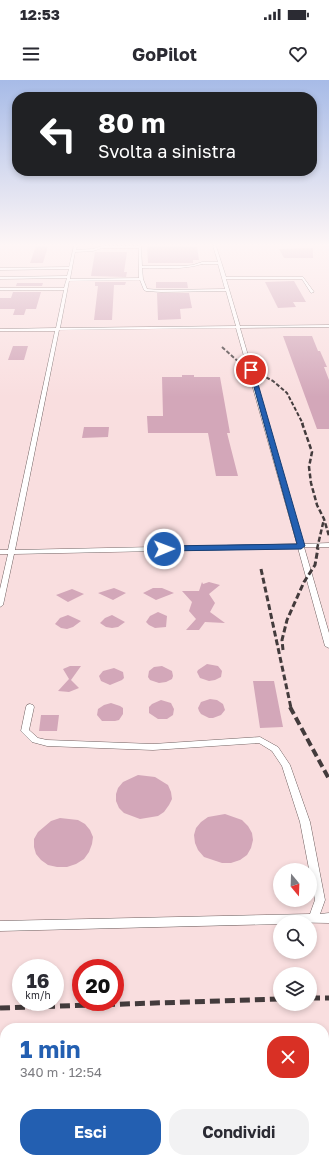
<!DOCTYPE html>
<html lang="it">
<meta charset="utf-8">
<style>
body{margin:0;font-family:"Golos Text",sans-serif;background:#f2f2f3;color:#2b2b33;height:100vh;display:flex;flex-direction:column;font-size:15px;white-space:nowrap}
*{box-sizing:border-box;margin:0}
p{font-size:13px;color:#7c7c81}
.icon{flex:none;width:22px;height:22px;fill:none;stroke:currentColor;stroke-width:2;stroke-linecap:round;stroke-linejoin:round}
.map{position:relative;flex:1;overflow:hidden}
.drawer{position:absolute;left:0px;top:943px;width:329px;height:140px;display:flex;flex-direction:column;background:#fff;border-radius:16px 16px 0 0;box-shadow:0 2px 6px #0003}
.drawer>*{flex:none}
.hud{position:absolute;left:12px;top:12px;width:305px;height:84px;border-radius:16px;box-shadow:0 2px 6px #0003;background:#202124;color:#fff;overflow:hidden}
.needle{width:26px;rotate:161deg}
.tools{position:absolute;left:273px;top:783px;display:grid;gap:8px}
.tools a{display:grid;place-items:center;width:44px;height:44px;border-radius:50%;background:#fff;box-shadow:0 2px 6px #0003;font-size:20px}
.speed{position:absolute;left:12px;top:879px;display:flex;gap:8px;font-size:20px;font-weight:700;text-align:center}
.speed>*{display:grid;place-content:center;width:52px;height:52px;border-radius:50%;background:#fff;box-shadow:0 2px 6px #0003;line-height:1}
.speed small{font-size:10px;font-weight:400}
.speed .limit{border:6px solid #d22;background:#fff;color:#111}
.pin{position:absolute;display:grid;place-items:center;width:34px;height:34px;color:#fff;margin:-17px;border:2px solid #fff;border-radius:50%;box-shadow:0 1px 4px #0007}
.me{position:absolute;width:44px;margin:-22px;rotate:89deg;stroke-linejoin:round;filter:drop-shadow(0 0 3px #0008)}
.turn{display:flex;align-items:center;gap:14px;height:84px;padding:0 20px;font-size:18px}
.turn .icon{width:52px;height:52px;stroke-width:2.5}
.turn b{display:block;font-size:28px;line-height:34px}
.round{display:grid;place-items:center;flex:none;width:42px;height:42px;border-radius:16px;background:#f2f2f3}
.summary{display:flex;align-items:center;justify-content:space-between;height:68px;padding:0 20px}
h1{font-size:24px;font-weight:700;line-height:30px;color:#235fb1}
.action{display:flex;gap:8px;margin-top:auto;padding:8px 20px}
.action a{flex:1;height:46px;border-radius:16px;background:#235fb1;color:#fff;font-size:16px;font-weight:700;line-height:46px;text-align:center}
.action a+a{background:#f2f2f3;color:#2b2b33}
.status{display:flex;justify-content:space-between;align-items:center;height:28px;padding:0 20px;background:#fff;direction:ltr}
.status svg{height:11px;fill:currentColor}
header{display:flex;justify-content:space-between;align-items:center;height:52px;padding:0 20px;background:#fff;font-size:18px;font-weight:700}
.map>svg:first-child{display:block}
</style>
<div class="status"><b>12:53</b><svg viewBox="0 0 49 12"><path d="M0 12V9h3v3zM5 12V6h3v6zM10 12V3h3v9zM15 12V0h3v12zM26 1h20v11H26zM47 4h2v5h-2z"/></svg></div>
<header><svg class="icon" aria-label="menu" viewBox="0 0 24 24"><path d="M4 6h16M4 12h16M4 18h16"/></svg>GoPilot<svg class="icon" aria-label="heart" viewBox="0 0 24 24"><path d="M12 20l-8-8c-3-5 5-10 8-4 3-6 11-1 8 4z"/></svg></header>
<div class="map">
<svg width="329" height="1083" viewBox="0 0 329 1083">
<rect width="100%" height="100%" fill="#fdebec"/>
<!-- built -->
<path fill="#f9dedf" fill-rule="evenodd" d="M 0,166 L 329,166 L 329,1083 L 0,1083 ZM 280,790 L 310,790 L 310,820 L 280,820 ZM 280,842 L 310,842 L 310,872 L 280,872 ZM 21,888 L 55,888 L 55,922 L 21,922 ZM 81,888 L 115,888 L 115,922 L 81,922 ZM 280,894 L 310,894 L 310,924 L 280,924 ZM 5,948 L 324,948 L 324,1078 L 5,1078 Z"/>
<!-- building -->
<path fill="#d3a7b9" d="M 36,166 L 48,166 L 43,183 L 30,183 Z
M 147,166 L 197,167 L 199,180 L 193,180 L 193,183 L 148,183 Z
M 313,168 L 313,178 L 284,178 L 279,169 Z
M 95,172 L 127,172 L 124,192 L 127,192 L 126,197 L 91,196 Z
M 294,201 L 306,222 L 293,222 L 296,227 L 278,228 L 265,202 Z
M 95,202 L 126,202 L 125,205 L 114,205 L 112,240 L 94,240 L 98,206 L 95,206 Z
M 156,202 L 187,202 L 188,208 L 156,208 Z
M 17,203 L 43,203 L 42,206 L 16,206 Z
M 13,212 L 41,212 L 36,229 L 26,229 L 24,235 L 13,235 L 15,229 L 0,229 L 0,218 L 11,218 Z
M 157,213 L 189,213 L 192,228 L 180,229 L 181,239 L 158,240 Z
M 283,256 L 312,256 L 318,271 L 320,271 L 327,287 L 324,287 L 329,300 L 329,349 L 317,349 Z
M 13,266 L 28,266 L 24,280 L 8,280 Z
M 182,295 L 194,295 L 194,297 L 220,297 L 230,353 L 227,353 L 238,396 L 216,396 L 208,353 L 148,353 L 147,336 L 163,336 L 162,297 L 182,297 Z
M 84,347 L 109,347 L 108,357 L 82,358 Z
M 202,502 L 203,504 L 209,502 L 220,505 L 209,514 L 215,523 L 210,532 L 225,543 L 205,542 L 199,550 L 186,550 L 196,539 L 189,531 L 192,522 L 182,511 L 199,511 Z
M 114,508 L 126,513 L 113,520 L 98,513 Z
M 153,508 L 162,508 L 174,513 L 156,520 L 143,513 Z
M 72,509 L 84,514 L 68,522 L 56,515 Z
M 158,532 L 167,536 L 166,547 L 155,548 L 149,545 L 146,542 L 150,536 Z
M 68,535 L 81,541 L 73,547 L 67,549 L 61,548 L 55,544 L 60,538 Z
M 112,535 L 125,542 L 118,547 L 112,548 L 106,547 L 100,543 L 105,538 Z
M 207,584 L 218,586 L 222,591 L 221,597 L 215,600 L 209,601 L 200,598 L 197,592 L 198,590 Z
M 70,586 L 81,586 L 71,600 L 79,608 L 69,612 L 58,611 L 69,599 L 63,589 Z
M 162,586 L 172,591 L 173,596 L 172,599 L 166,602 L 159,603 L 150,600 L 148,597 L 149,591 L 154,587 Z
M 114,588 L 123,592 L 124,598 L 122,600 L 110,605 L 101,601 L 99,596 L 103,591 Z
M 253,601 L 274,601 L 283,647 L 260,648 Z
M 210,619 L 217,620 L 223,624 L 225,630 L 221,635 L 213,638 L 209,638 L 201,634 L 199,631 L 198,628 L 201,622 Z
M 161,620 L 171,623 L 174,629 L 173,635 L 167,639 L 158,639 L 149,633 L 149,627 L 152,624 Z
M 111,623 L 120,626 L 123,628 L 123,634 L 119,640 L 115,641 L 102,641 L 97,635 L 98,629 L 104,625 Z
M 41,635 L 59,635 L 57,651 L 39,651 Z
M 138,695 L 155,697 L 168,705 L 171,712 L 172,719 L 169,725 L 164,732 L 158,736 L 140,739 L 124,733 L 119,728 L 116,721 L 116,714 L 118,708 L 123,702 Z
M 225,734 L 242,740 L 248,746 L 252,753 L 253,760 L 251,768 L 247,775 L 240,780 L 231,783 L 222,783 L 204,777 L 198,770 L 195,763 L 194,755 L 196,748 L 201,742 L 208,737 Z
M 60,738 L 78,740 L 85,744 L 90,750 L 93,757 L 92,764 L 89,772 L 84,779 L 76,784 L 67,787 L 57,787 L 48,785 L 41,780 L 36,774 L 34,767 L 34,759 L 38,752 L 51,741 Z"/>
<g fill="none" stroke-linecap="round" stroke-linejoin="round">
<!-- lane casing -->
<g stroke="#706161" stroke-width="1">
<path id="lane" d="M 74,166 L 77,166 L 76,170 L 93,169 L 102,166 L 141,166 L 142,186 L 183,186 L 193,185 L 202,182 L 218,182 L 213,166 L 216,166 L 226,197 L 303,197 L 314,212 L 311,213 L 302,199 L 226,199 L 240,246 L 329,245 L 329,247 L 240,248 L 303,464 L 329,463 L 329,467 L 304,467 L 329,553 L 329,568 L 325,566 L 298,468 L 14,474 L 3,525 L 0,527 L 0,509 L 8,474 L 0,474 L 0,470 L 8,470 L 55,251 L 0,251 L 0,249 L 56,248 L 64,210 L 0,210 L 0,208 L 64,208 L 67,198 L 0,199 L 0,197 L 67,196 L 69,189 L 0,190 L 0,188 L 69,187 ZM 102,168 L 139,168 L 139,198 L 70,199 L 75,172 L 93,171 ZM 202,184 L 218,184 L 225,209 L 161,210 L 147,209 L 143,199 L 142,188 C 162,188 183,190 202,184 ZM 140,200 L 144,210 L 146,211 L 161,212 L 226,211 L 236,246 L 60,248 L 69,201 ZM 236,248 L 297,464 L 15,470 L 59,250 Z
M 30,624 L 33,625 L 34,627 L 29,650 L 38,658 L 47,660 L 153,664 L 260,657 L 278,667 L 290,685 L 310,742 L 325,820 L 320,834 L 329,833 L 329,843 L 280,842 L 280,844 L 0,851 L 0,841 L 310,834 L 315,820 L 300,742 L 282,686 L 272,671 L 259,663 L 153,670 L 47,666 L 32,662 L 21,651 L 26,627 L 27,625 Z
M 329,972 L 329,984 L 324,985 L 324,973 Z
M 0,986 L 5,986 L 5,998 L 0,998 Z"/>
</g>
<!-- lane -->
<use href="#lane" fill="#fff" fill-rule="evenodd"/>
<!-- rail-far4 -->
<path stroke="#433b3c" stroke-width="2" stroke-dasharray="4 2" stroke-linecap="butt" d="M 222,267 L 241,284 L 273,301 L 287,313 L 303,344"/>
<!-- rail-far3 -->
<path stroke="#433b3c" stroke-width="2.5" stroke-dasharray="5 2.5" stroke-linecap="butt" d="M 302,343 L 312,372 L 309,387 L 311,403 L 317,425 L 324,439 L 329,456
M 317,469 L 324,439"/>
<!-- rail-far2 -->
<path stroke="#433b3c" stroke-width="3" stroke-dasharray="6 3" stroke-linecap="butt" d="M 261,489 L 291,628
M 283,570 L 282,560 L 287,540 L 304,502 L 315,485 L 318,468"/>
<!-- rail-far1 -->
<path stroke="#433b3c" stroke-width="4" stroke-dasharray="8 4" stroke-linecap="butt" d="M 290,627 L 329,699"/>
<!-- rail -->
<path stroke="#433b3c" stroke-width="5" stroke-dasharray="10 5" stroke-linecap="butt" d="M 310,918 L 329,918
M 0,928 L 280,919"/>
</g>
<!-- sky -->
<linearGradient id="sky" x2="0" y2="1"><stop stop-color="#a7bbe7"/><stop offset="0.52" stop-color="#fef6f6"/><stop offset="1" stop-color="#fef6f6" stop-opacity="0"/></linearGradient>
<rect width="329" height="317" fill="url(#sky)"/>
<!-- route -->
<path fill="#235fb1" stroke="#173e73" d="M 249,289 L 254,290 L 305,466 L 301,469 L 161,471 L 161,467 L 164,466 L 297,464 Z"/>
</svg>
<div class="tools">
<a><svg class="needle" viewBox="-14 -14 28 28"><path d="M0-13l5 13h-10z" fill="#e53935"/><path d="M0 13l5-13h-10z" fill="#7c7c81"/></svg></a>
<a><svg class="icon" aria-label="search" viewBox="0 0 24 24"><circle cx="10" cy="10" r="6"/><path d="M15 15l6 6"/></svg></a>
<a><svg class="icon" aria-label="layers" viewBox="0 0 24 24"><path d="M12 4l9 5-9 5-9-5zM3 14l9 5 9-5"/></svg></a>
</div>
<div class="speed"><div>16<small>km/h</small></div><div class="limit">20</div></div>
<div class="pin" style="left:251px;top:290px;background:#d93025"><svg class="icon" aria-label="arrive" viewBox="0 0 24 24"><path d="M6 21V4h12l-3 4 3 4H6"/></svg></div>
<svg class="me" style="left:164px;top:469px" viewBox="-20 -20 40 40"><circle r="17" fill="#235fb1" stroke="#fff" stroke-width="3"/><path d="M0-11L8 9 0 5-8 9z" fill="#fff"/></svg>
<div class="hud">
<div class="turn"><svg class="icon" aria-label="left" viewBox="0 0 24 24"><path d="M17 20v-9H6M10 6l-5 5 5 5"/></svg><div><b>80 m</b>Svolta a sinistra</div></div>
</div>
<section class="drawer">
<div class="summary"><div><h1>1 min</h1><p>340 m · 12:54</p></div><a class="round" style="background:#d93025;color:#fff"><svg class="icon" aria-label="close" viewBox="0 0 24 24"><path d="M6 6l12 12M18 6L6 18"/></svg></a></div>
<div class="action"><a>Esci</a><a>Condividi</a></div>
</section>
</div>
